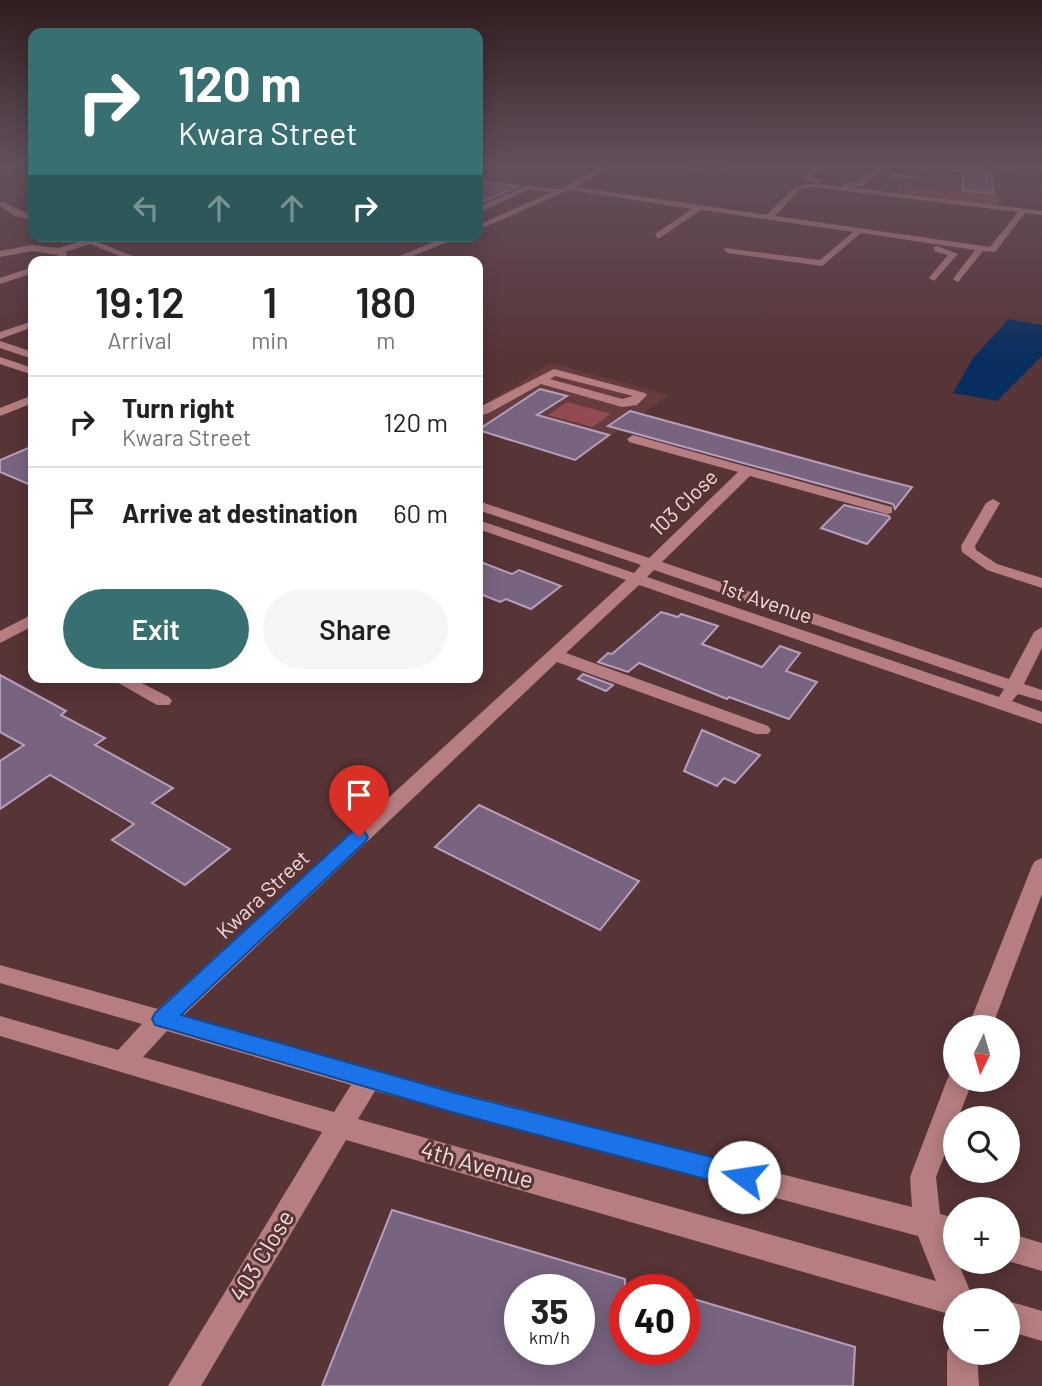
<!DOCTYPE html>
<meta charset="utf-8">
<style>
body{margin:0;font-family:Barlow,sans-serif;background:#f6f6f6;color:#222;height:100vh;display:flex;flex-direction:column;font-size:26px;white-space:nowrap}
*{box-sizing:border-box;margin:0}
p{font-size:23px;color:#767676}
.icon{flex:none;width:38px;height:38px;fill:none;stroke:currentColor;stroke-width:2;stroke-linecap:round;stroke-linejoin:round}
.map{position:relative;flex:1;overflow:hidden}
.panel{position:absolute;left:28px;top:256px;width:455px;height:427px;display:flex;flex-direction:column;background:#fff;border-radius:14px;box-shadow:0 4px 18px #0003}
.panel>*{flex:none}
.guide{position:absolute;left:28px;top:28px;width:455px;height:214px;border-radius:14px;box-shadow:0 4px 18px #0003;background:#386f70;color:#fff;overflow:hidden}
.needle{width:46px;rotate:185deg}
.tools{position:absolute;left:943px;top:1015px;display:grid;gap:14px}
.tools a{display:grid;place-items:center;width:77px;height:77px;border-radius:50%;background:#fff;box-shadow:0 4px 18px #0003;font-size:35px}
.speed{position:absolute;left:504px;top:1274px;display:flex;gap:14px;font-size:35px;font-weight:700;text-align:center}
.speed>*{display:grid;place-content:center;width:91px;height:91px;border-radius:50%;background:#fff;box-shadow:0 4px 18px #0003;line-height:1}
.speed small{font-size:18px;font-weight:400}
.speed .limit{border:10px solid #d22;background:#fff;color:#111}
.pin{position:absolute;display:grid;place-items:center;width:60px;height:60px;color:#fff;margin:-72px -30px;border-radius:50% 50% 50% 0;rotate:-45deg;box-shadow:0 0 7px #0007}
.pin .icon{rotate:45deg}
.me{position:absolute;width:77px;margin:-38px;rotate:284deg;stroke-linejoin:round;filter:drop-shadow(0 0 5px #0008)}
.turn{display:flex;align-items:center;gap:24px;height:147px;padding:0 35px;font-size:32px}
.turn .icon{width:91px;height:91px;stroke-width:2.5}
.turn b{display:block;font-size:49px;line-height:60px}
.lanes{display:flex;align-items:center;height:66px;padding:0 35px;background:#0003;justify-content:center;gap:35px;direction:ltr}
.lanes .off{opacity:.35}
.eta{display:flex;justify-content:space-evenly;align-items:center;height:119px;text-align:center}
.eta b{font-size:42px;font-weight:600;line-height:49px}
.button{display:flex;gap:14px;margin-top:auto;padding:14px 35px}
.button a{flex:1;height:80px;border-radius:42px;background:#386f70;color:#fff;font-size:28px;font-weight:600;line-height:80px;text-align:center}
.button a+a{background:#f6f6f6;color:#222}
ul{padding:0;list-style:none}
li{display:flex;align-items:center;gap:21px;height:91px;padding:0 35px;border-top:2px solid #e0e0e0}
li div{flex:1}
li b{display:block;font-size:26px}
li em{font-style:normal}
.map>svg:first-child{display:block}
</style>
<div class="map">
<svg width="1042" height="1386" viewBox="0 0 1042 1386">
<rect width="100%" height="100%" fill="#573436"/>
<!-- built -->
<path fill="#663c3e" d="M 918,166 L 1000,173 L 998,206 L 895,191 Z
M 551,363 L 669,395 L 576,461 L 481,432 L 478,408 Z"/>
<!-- green -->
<path fill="#924c51" d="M 900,186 L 999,194 L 998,206 L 895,191 Z
M 567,402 L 611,414 L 593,427 L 548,415 Z"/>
<!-- water -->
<path fill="#072e5f" d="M 1009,319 L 1042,325 L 1042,356 L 997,401 L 953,393 L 973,358 Z"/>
<!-- building -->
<path fill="#796480" stroke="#b69fbe" stroke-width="2" fill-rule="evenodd" d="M 963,172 L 992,174 L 993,193 L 963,191 Z
M 478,181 L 519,186 L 478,204 Z
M 540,389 L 567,396 L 537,415 L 609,435 L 575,460 L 478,430 Z
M 630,411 L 864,475 L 912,487 L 895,509 L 893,504 L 608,426 Z
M 33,446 L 33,486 L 0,472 L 0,460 Z
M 844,505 L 889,516 L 890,518 L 867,544 L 821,528 Z
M 478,561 L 512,574 L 519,570 L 561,586 L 531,609 L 506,599 L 500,602 L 478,593 Z
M 661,612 L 678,617 L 681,614 L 718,626 L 702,644 L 762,667 L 780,646 L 800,653 L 786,671 L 817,682 L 789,719 L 729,697 L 727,699 L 639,663 L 628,672 L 598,662 L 608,653 L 612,654 Z
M 583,674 L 613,685 L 606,691 L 578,679 Z
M 0,675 L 66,711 L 61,715 L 105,738 L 95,745 L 173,788 L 152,803 L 230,849 L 185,885 L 112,840 L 134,824 L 50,775 L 0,809 L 0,761 L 24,745 L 0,732 Z
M 702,730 L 760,755 L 735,783 L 724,778 L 717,786 L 684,771 Z
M 479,805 L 639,881 L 600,930 L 435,847 Z
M 392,1210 L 625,1279 L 625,1349 L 684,1349 L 684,1296 L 855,1347 L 853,1386 L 322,1386 ZM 520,1290 L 579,1290 L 579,1349 L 520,1349 Z"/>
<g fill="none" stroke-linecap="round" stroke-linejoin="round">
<!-- minor -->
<path fill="#b67e80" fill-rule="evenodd" d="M 601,166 L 610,166 L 576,187 L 767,215 C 800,181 795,181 843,187 L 843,183 L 859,182 L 876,166 L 884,166 L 864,186 L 848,187 L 1042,211 L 1042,215 L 1025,213 L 995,252 L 983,251 L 958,282 L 953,279 L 975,250 L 861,233 L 822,266 L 728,253 L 724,250 L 725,248 L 820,260 L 853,232 L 701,210 L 658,239 L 655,234 L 692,209 L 569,190 L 478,230 L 478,225 L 552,192 L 527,190 L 481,212 L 478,212 L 478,207 L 526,186 L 560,189 ZM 812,187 L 1018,212 L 990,247 L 775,216 L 801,189 Z
M 670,166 L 735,166 L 712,172 Z
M 814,166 L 822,166 L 811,177 L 821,179 L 821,183 L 802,180 Z
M 929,166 L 961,170 C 952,174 943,169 933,170 C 916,173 912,185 890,175 L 894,173 L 913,175 Z
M 978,166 L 1042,168 L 1042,172 L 981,168 Z
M 0,201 L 33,216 L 33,220 L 15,216 L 0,206 Z
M 99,236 L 113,236 L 98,242 L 145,261 L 132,261 L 90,244 L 65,252 L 67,254 L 62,261 L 53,261 L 58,255 L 32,251 L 0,257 L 0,251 L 32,245 L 58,248 Z
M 449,236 L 462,236 L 400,261 L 387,261 Z
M 937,246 L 958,254 L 934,281 L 929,278 L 948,255 L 934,251 L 934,247 Z
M 33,267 L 33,273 L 0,284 L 0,278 Z
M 33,321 L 33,327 L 0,339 L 0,332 Z
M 0,341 L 33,352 L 33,359 L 0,348 Z
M 0,357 L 33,368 L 33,375 L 0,364 Z
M 554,369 L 645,393 L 647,395 L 637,405 L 622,407 L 541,384 L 489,413 L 478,416 L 478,408 ZM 555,376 L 633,396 L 622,399 L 550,379 Z
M 33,395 L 33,403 L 0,416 L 0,408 Z
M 633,435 L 892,507 L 892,513 L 887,514 L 750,476 L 662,562 L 1009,679 L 1034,632 L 1042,627 L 1042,648 L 1024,684 L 1042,690 L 1042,701 L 1018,694 L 1012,701 L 1042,712 L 1042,724 L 639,585 L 566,653 L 768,726 L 771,730 L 768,734 L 756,734 L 557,662 L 183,1016 L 455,1092 L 912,1207 L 910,1177 L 947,1080 L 951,1072 L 956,1071 L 956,1080 L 973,1080 L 958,1118 L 956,1118 L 956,1126 L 936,1177 L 940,1214 L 956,1218 L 956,1246 L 950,1244 L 974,1300 L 956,1300 L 956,1316 L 346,1140 L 201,1386 L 168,1386 L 322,1132 L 0,1036 L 0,1016 L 118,1050 L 142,1024 L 0,983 L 0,965 L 158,1009 L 626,580 L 478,529 L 478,520 L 634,573 L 641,565 L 478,510 L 478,501 L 649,558 L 738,472 L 629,442 L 627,439 ZM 654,570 L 1004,689 L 999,697 L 647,577 ZM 167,1031 L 351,1085 L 334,1112 L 143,1057 ZM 375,1091 L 918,1236 L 936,1281 L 358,1119 Z
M 993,499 L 1000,503 L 975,546 L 976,550 L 997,564 L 1042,578 L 1042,588 L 987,570 L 962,552 L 961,546 L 986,503 Z
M 33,614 L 33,626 L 0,643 L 0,631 Z
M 108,677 L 130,677 L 169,697 L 172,701 L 169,705 L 157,705 Z
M 1042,858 L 1042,894 L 992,1027 L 968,1027 L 1032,866 L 1035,861 Z
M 1008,1233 L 1042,1243 L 1042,1271 L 1008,1261 Z
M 1008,1301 L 1042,1311 L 1042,1341 L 1008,1331 Z
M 956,1340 L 956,1353 L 977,1353 L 979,1386 L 947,1386 L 947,1353 L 951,1342 Z"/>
</g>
<!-- sky -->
<linearGradient id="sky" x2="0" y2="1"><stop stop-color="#301d1e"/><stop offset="0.46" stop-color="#63505d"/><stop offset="1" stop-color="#63505d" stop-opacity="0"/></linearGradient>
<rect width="1042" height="360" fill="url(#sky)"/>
<!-- route -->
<path fill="#1a73e8" stroke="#114b97" stroke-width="2" d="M 359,830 L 365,832 L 368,837 L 365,842 L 181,1015 L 455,1093 L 744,1165 L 752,1169 L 756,1177 L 752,1185 L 744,1189 L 455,1113 L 155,1025 L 152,1019 L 155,1013 L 352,832 Z"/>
<g text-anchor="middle" stroke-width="6" stroke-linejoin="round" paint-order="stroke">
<!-- street labels -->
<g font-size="21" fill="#f2dcdc" stroke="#573436">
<text transform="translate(684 503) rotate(-44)" y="7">103 Close</text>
<text transform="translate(766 602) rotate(19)" y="7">1st Avenue</text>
<text transform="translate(263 895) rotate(-43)" y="7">Kwara Street</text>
</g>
<!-- near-street labels -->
<g font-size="24" fill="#f2dcdc" stroke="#573436">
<text transform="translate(477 1165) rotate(16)" y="8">4th Avenue</text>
<text transform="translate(262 1256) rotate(-59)" y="8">403 Close</text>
</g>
</g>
</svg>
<div class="tools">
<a><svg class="needle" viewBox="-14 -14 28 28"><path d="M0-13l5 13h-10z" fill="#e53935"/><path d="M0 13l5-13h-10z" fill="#767676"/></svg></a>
<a><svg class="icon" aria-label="search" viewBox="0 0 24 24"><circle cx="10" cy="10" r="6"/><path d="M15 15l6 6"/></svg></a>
<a>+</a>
<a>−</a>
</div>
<div class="speed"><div>35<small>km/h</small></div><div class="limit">40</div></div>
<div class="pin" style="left:359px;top:837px;background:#d93025"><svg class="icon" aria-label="arrive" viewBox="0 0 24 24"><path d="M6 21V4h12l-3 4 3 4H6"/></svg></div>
<svg class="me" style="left:744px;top:1177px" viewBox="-20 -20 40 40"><circle r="19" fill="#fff"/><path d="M0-13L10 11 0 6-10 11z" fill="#1a73e8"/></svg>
<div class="guide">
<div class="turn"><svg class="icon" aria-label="right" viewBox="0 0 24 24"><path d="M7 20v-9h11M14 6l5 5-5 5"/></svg><div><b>120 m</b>Kwara Street</div></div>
<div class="lanes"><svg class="icon off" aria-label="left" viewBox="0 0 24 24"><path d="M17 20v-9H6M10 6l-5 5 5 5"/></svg><svg class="icon off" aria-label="ahead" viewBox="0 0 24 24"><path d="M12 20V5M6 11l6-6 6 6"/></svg><svg class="icon off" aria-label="ahead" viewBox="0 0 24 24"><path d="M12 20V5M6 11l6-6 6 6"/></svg><svg class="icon" aria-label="right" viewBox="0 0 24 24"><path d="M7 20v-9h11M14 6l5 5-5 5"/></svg></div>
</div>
<section class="panel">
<div class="eta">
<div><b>19:12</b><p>Arrival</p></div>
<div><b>1</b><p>min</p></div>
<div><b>180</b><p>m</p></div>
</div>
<ul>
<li><svg class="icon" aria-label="right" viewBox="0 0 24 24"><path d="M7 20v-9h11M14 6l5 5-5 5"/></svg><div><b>Turn right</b><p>Kwara Street</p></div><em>120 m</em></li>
<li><svg class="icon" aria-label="arrive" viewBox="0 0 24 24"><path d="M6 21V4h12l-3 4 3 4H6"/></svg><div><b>Arrive at destination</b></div><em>60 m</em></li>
</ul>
<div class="button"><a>Exit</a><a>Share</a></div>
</section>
</div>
